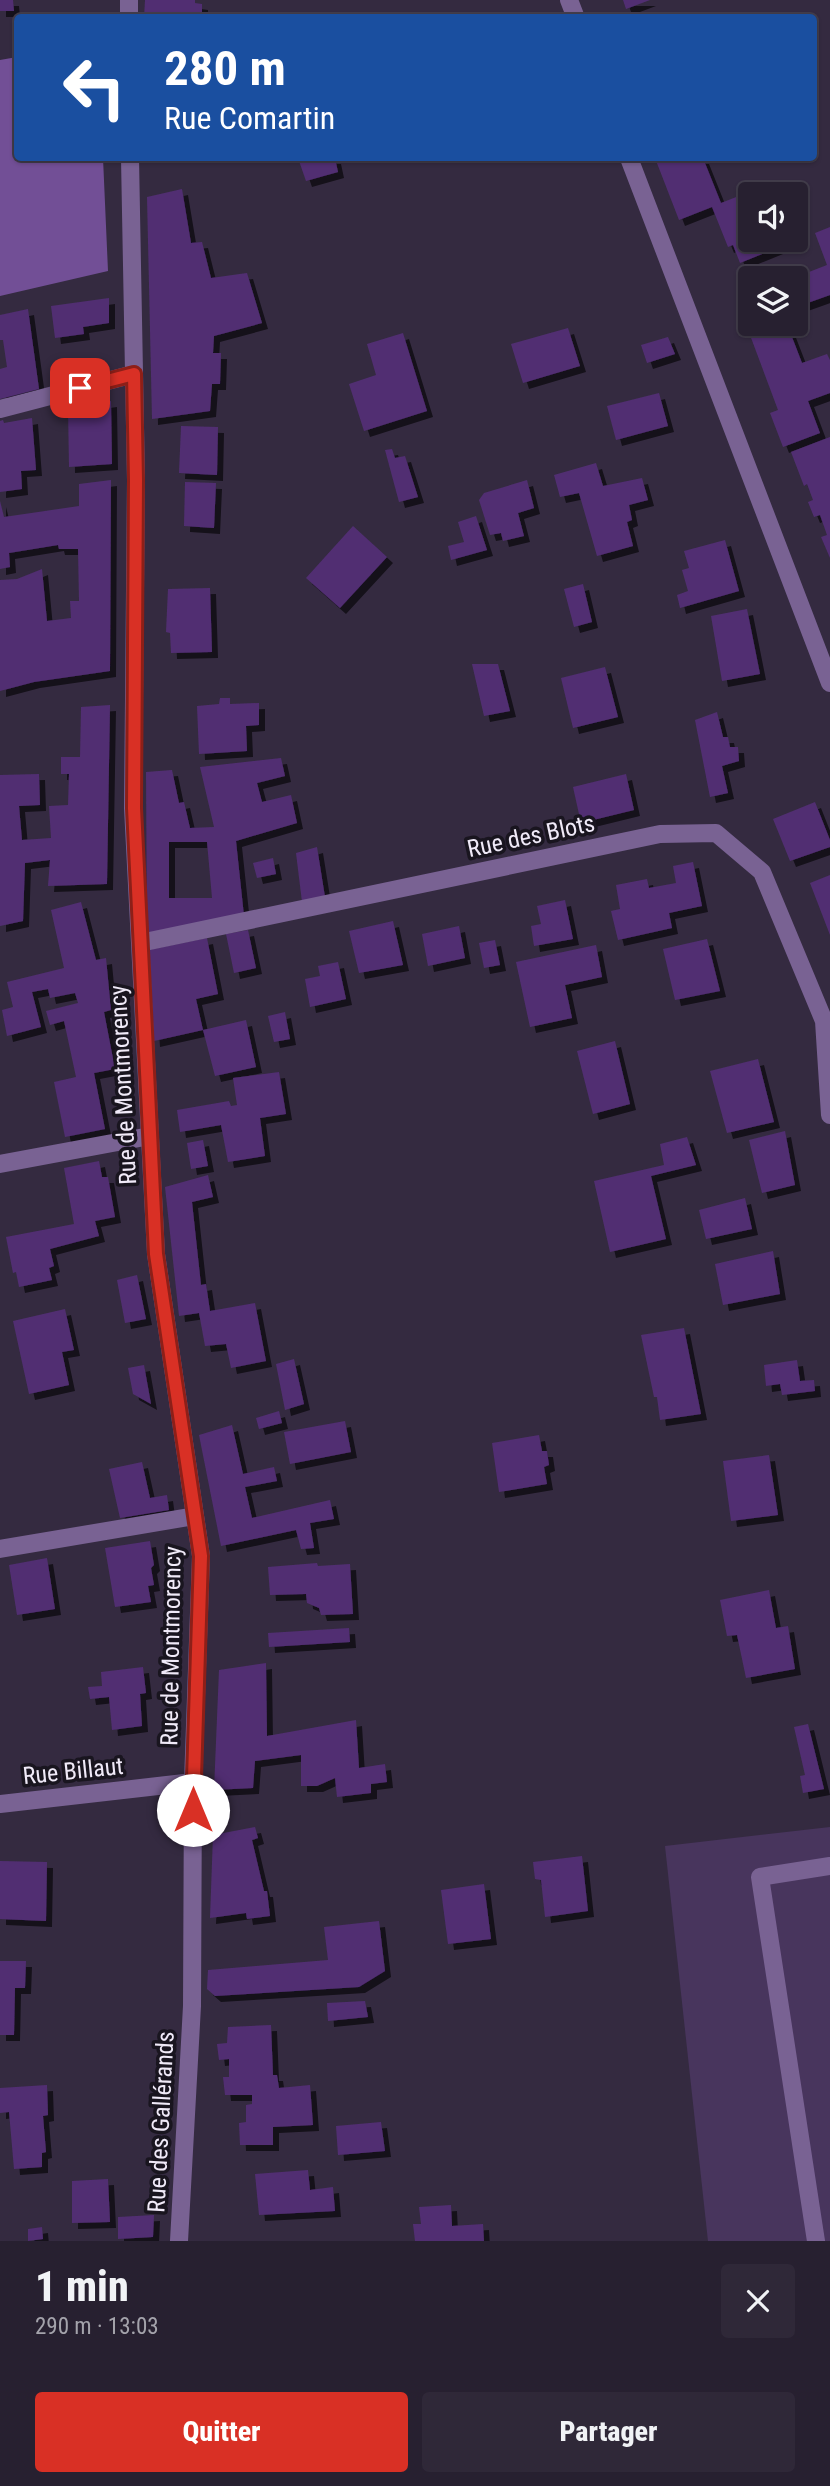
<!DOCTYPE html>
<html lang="fr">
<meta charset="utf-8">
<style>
body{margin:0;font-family:"Roboto Condensed",sans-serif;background:#2f2838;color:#f1f3f6;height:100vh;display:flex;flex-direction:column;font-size:26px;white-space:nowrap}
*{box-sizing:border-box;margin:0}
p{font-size:23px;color:#a4a3ab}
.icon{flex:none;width:38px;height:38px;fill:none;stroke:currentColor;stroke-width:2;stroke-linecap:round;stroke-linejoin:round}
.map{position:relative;height:2241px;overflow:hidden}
.panel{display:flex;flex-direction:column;background:#272030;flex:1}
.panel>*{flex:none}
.top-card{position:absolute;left:14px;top:14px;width:803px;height:147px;border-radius:7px;box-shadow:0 2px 5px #0004,0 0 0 2px #433e4c;background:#1a4fa0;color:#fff;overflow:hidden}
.buttons{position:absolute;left:738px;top:182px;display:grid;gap:14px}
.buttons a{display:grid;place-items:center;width:70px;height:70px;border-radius:7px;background:#272030;box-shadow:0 2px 5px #0004,0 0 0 2px #433e4c;font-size:35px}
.pin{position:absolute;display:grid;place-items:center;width:60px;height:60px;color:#fff;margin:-30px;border-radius:14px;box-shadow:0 4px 10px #0006}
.me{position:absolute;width:77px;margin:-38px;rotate:0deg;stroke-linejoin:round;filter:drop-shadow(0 0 5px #0008)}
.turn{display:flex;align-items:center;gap:24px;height:147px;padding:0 35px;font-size:32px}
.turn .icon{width:91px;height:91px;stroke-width:2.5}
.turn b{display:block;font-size:49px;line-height:60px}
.round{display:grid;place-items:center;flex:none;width:74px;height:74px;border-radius:7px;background:#2f2838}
.overview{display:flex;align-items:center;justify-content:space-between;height:119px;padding:0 35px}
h1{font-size:42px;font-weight:800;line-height:52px}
.action{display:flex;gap:14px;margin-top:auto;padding:14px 35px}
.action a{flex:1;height:80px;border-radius:7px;background:#d93025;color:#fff;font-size:28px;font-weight:800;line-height:80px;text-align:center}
.action a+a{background:#2f2838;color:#f1f3f6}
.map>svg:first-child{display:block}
</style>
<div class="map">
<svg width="830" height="2241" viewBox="0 0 830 2241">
<defs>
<filter id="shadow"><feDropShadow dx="6" dy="6" stdDeviation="0" flood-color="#0009"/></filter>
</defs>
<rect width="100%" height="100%" fill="#342a40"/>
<!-- green -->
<path fill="#48355d" d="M 830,1827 L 830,2241 L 708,2241 L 665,1846 Z"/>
<!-- forest -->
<path fill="#724f96" d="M 17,57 L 18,158 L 103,158 L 108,271 L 0,296 L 0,60 Z"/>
<!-- building -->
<path fill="#512e72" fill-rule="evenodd" filter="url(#shadow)" d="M 0,0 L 13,0 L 14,11 L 0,11 Z
M 145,0 L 195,0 L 195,3 L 202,4 L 202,16 L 144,18 Z
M 623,0 L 650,0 L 626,9 Z
M 298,158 L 335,158 L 338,172 L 306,181 Z
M 655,158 L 703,158 L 721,203 L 754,190 L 755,194 L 751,194 L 751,240 L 779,240 L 782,246 L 740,263 L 733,245 L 728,247 L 712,207 L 679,220 Z
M 182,189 L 191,243 L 202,242 L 211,278 L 247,273 L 262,323 L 214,336 L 213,353 L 221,353 L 220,384 L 212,384 L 210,411 L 152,419 L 147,197 Z
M 830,227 L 830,295 L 802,305 L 796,291 L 796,277 L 827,265 L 815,233 Z
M 109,298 L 109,323 L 83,327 L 84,334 L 55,338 L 51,306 Z
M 28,309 L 39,389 L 0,399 L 0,369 L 7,367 L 3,340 L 0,340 L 0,315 Z
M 754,324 L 773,324 L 774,326 L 787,324 L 802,363 L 827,354 L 830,360 L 830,393 L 808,401 L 820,433 L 783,447 L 770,413 L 778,410 L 747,327 Z
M 568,328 L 580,366 L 523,383 L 511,344 Z
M 403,333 L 427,411 L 364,431 L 349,384 L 376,375 L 367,344 Z
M 668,337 L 675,354 L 647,363 L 641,345 Z
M 659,393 L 668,426 L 616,440 L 607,406 Z
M 111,401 L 112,464 L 69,467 L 68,407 Z
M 32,418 L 36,470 L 21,471 L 22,489 L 0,492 L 0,421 L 3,420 L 4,423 Z
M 181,426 L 218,427 L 217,475 L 179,473 Z
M 830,437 L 830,558 L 821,537 L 827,535 L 820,515 L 814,517 L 808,502 L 813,500 L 807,484 L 804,486 L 791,452 Z
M 392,449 L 395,458 L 405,456 L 418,497 L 399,502 L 385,450 Z
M 596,463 L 603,486 L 642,478 L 648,500 L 629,505 L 632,520 L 627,522 L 633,546 L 597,556 L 579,493 L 560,497 L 554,475 Z
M 111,480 L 110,671 L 34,682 L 0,691 L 0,580 L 17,579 L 42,569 L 47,621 L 71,618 L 70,601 L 79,601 L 78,549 L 59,549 L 58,545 L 9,553 L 10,567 L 0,569 L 0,501 L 4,517 L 79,506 L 79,484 Z
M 527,480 L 534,508 L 518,513 L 524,536 L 503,541 L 501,533 L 490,535 L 479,500 L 484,493 Z
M 185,482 L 216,483 L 214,528 L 184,526 Z
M 476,516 L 487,550 L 451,560 L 448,546 L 464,542 L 458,522 Z
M 353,526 L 387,557 L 340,608 L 306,578 Z
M 725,540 L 739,591 L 680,608 L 677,595 L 688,591 L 682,570 L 689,568 L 684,551 Z
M 583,584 L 592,622 L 574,627 L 564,589 Z
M 210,588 L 212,652 L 171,653 L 170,633 L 166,632 L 168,589 Z
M 747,609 L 760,674 L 722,681 L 711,616 Z
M 472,664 L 498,664 L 510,711 L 484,716 Z
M 605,667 L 618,717 L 573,728 L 561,678 Z
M 220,698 L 230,698 L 230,704 L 259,703 L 259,725 L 246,726 L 247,751 L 199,754 L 197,706 L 219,704 Z
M 110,705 L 107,884 L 48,886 L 50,860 L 25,863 L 23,921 L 0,926 L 0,775 L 39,774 L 40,805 L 19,806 L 22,840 L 51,838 L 49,806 L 68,805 L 69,774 L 61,774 L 61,757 L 80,757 L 81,707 Z
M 717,712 L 723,737 L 728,737 L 730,747 L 738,747 L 739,761 L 722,766 L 728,793 L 710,797 L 695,720 Z
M 281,758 L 285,776 L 257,783 L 262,802 L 291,795 L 297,823 L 236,841 L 244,916 L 151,933 L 147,932 L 146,772 L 172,770 L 179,803 L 184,802 L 190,828 L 214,827 L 200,767 ZM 169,842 L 207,842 L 212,898 L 169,898 Z
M 626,774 L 634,810 L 581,823 L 573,787 Z
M 815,802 L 830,840 L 830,847 L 790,861 L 773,819 Z
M 317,847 L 325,897 L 302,902 L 296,853 Z
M 273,858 L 276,874 L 257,878 L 253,863 Z
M 693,862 L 702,906 L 669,913 L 672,928 L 618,940 L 611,911 L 620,909 L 616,885 L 647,879 L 649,888 L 676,883 L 673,866 Z
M 830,875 L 830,935 L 810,883 Z
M 565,900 L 573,939 L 534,946 L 531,926 L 541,924 L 537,906 Z
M 81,902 L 96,960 L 106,958 L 111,1010 L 104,1012 L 115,1069 L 94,1073 L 105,1129 L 65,1137 L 54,1082 L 76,1077 L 64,1021 L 50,1025 L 46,1011 L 78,1003 L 75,993 L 50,998 L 48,989 L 32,992 L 41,1027 L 7,1036 L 2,1010 L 13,1007 L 7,982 L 64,968 L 51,910 Z
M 393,921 L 403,965 L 359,973 L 349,931 Z
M 459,926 L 465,958 L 428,966 L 422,934 Z
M 248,930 L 256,968 L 234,973 L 226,934 Z
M 207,938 L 218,994 L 196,999 L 203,1030 L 154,1041 L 148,950 Z
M 707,939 L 720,991 L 675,1000 L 663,949 Z
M 495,940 L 500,965 L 484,968 L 479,943 Z
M 596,945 L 602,977 L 565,985 L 572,1018 L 530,1027 L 516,962 Z
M 338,962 L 346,999 L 310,1007 L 305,979 L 320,976 L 318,966 Z
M 285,1012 L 290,1039 L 274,1042 L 268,1016 Z
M 246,1020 L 256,1067 L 215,1076 L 203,1030 Z
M 615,1041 L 630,1104 L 593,1114 L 577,1051 Z
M 758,1059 L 774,1122 L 727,1133 L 710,1071 Z
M 279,1072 L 286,1114 L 260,1118 L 265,1156 L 228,1162 L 221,1125 L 180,1132 L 177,1110 L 229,1101 L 231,1106 L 237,1105 L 233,1078 Z
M 785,1131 L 795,1185 L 762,1193 L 749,1140 Z
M 687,1137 L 696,1165 L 651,1176 L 666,1239 L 610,1252 L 594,1181 L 664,1165 L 660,1144 Z
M 203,1140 L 208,1166 L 191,1169 L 187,1143 Z
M 99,1161 L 102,1177 L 108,1177 L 115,1217 L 95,1221 L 99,1236 L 50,1249 L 54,1266 L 49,1268 L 52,1280 L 19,1287 L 16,1272 L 13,1273 L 6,1237 L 74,1224 L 64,1168 Z
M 208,1175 L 213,1197 L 192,1202 L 201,1285 L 206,1284 L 210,1311 L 255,1303 L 266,1361 L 231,1368 L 226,1344 L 205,1346 L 199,1313 L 179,1316 L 165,1187 Z
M 745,1198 L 752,1229 L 706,1239 L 699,1210 Z
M 773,1251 L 780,1294 L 723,1305 L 715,1264 Z
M 137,1275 L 146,1319 L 125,1323 L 117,1280 Z
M 65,1309 L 74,1350 L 62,1352 L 69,1385 L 29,1394 L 13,1321 Z
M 684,1328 L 701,1414 L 660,1420 L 657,1397 L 654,1397 L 641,1335 Z
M 294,1359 L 304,1404 L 285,1410 L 276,1364 Z
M 797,1360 L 800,1381 L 814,1380 L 815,1391 L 782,1395 L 780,1384 L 766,1386 L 764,1365 Z
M 144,1365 L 151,1404 L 133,1394 L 128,1368 Z
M 279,1411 L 282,1423 L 259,1429 L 256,1418 Z
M 345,1421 L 351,1452 L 290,1464 L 284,1432 Z
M 232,1425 L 243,1474 L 274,1467 L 277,1481 L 245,1487 L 252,1518 L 330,1500 L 334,1519 L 310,1523 L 314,1548 L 301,1549 L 296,1530 L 221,1546 L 199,1435 Z
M 539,1435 L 542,1451 L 547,1451 L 549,1465 L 544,1467 L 547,1484 L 499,1492 L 492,1443 Z
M 769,1455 L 778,1515 L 731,1521 L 723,1461 Z
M 142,1462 L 150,1498 L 167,1495 L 169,1510 L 120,1518 L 109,1469 Z
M 150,1541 L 154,1565 L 151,1568 L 154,1585 L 148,1586 L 151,1602 L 115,1607 L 105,1548 Z
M 47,1558 L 55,1609 L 17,1615 L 9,1565 Z
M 317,1563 L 318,1566 L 350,1564 L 353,1614 L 321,1615 L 319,1608 L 307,1603 L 306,1594 L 270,1595 L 268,1567 Z
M 769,1590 L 776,1628 L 788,1626 L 795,1669 L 746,1678 L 737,1635 L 727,1636 L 720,1600 Z
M 349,1628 L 350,1642 L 269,1647 L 268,1633 Z
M 266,1663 L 267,1736 L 356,1720 L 359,1768 L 385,1764 L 387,1782 L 371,1784 L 371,1793 L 337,1797 L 335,1778 L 317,1786 L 301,1786 L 301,1755 L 255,1761 L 253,1788 L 214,1790 L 219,1670 Z
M 143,1667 L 146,1693 L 140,1694 L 142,1726 L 112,1730 L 109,1697 L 90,1699 L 88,1687 L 102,1686 L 101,1672 Z
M 808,1724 L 824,1789 L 803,1793 L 800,1776 L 805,1775 L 794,1727 Z
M 255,1827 L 258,1838 L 252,1840 L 264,1891 L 267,1891 L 270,1916 L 247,1919 L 246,1913 L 210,1918 L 213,1835 Z
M 582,1856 L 588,1911 L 545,1917 L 541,1880 L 535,1879 L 533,1862 Z
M 0,1861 L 47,1862 L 46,1921 L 0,1919 Z
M 484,1884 L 491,1939 L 448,1944 L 441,1890 Z
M 379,1921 L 385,1971 L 359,1987 L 215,1996 L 207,1989 L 208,1970 L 328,1960 L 324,1927 Z
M 0,1961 L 26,1961 L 25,1988 L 15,1988 L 14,2035 L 0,2035 Z
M 365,2001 L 368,2017 L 328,2021 L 327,2003 Z
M 271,2025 L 273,2075 L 277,2075 L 279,2088 L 310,2085 L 313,2125 L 273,2127 L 273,2145 L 240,2145 L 239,2123 L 246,2122 L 246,2105 L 252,2104 L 252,2095 L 225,2095 L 223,2077 L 229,2077 L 229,2059 L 219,2060 L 217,2044 L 227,2043 L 228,2027 Z
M 47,2085 L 48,2115 L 43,2116 L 46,2152 L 42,2153 L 42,2167 L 14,2169 L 9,2112 L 0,2113 L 0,2088 Z
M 381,2122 L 385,2151 L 338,2155 L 336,2126 Z
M 308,2170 L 310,2190 L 333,2187 L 335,2211 L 259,2215 L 255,2174 Z
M 108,2179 L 110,2222 L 72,2223 L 72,2181 Z
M 451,2205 L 452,2226 L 483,2224 L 484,2241 L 415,2241 L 413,2224 L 421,2224 L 419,2207 Z
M 154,2215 L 153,2237 L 118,2239 L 118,2217 Z
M 42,2227 L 43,2239 L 28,2241 L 28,2229 Z"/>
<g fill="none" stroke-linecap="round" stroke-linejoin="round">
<!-- lane -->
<path stroke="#796293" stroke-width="18" d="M 0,1164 L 150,1136
M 0,1549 L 195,1516
M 816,2241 L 760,1877 L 830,1866"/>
<!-- street -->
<path stroke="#796293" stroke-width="18" d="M 129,0 L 129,18
M 569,0 L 576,18
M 130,158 L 136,480 L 133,808 L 140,943 L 156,1254 L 201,1556 L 193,1782 L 192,2006 L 179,2241
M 629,158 L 830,683
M 0,409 L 134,374
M 140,943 L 660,834 L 716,833 L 762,872 L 824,1021 L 830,1115
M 0,1804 L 193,1782"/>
</g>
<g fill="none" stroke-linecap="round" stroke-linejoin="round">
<!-- route casing -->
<g stroke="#8d1f18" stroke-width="18">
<path id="route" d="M 80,388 L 134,374 L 136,480 L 134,808 L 156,1254 L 201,1556 L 193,1810"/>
</g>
<!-- route -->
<use href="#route" stroke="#d93025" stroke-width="12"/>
</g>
<g text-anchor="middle" stroke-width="7" stroke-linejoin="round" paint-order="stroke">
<!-- street labels -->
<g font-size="24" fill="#f0eaf8" stroke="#19151f">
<text transform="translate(531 836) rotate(-12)" y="8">Rue des Blots</text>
<text transform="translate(123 1085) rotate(-93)" y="8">Rue de Montmorency</text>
<text transform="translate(171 1646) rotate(-89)" y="8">Rue de Montmorency</text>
<text transform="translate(73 1771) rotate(-6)" y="8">Rue Billaut</text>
<text transform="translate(161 2122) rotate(-87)" y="8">Rue des Gallérands</text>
</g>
</g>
</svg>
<div class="buttons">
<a><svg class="icon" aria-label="sound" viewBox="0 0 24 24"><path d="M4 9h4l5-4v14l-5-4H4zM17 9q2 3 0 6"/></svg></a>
<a><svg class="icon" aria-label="layers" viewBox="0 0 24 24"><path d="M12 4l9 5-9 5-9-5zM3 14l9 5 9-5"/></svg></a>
</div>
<div class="pin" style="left:80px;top:388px;background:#d93025"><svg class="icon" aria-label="arrive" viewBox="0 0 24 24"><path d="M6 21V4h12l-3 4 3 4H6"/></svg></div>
<svg class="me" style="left:193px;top:1810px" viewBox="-20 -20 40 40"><circle r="19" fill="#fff"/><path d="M0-13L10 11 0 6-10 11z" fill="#d93025"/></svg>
<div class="top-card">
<div class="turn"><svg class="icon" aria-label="left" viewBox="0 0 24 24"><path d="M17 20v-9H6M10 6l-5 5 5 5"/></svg><div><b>280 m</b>Rue Comartin</div></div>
</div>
</div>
<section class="panel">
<div class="overview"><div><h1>1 min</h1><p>290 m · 13:03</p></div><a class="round"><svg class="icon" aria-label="close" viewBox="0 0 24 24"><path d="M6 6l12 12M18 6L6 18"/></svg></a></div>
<div class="action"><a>Quitter</a><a>Partager</a></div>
</section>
